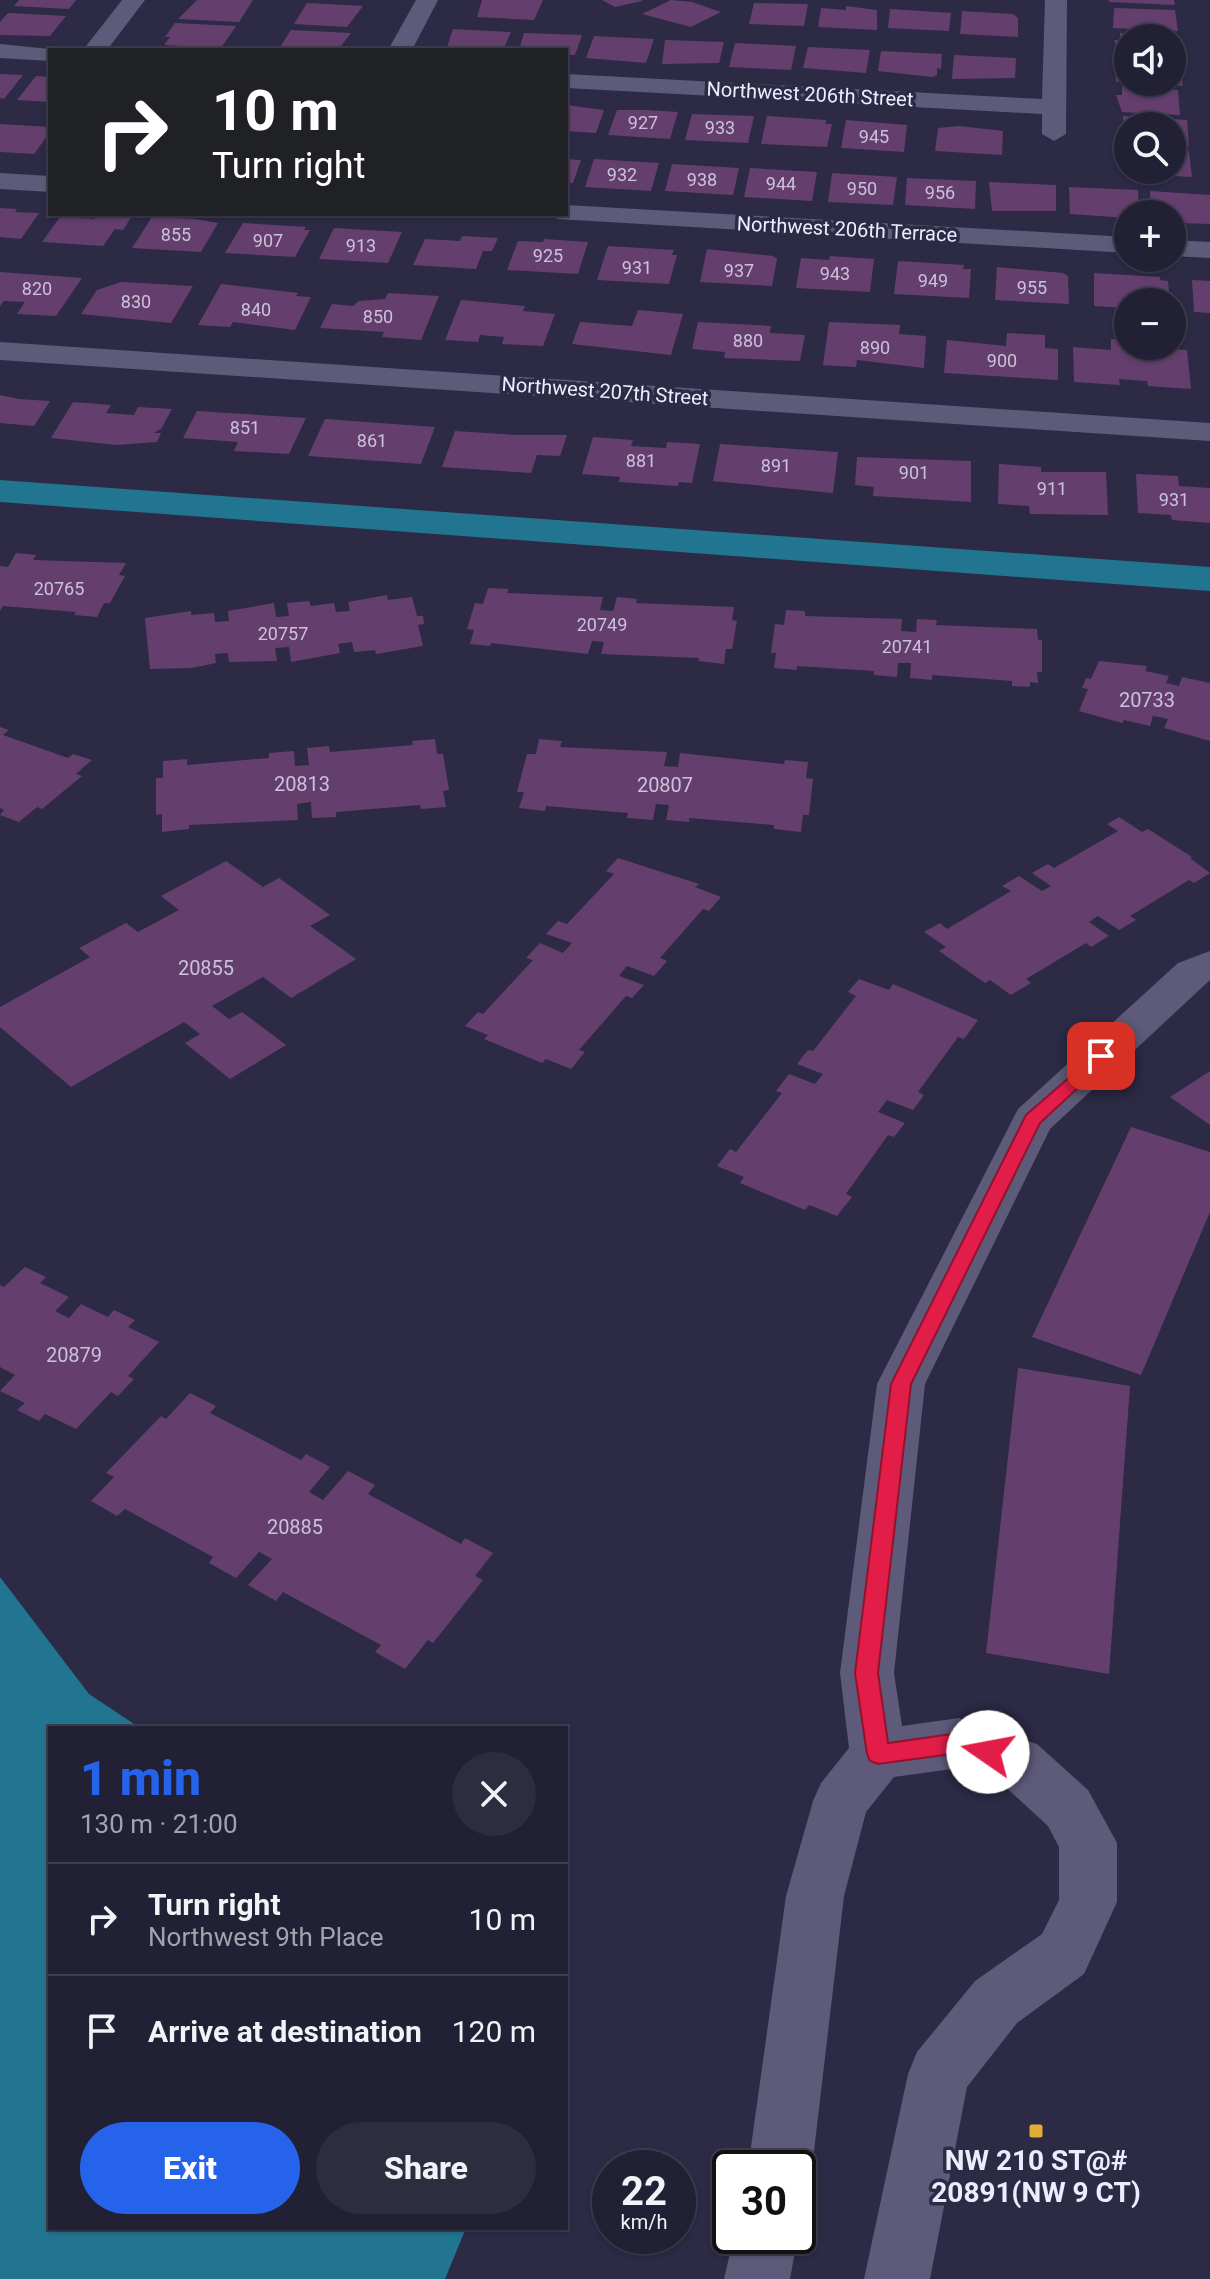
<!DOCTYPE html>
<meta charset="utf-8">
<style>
body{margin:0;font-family:Roboto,sans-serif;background:#2d2d40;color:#f1f3f6;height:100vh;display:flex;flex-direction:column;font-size:30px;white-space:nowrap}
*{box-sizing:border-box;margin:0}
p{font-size:26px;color:#a2a3ac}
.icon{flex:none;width:44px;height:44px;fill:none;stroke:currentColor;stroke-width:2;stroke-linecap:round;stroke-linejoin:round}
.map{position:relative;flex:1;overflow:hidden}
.side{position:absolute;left:48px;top:1726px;width:520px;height:504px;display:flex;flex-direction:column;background:#212034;border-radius:0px;box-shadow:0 2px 6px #0004,0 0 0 2px #3e3e4f}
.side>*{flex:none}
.banner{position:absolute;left:48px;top:48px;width:520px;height:168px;border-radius:0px;box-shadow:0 2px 6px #0004,0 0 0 2px #3e3e4f;background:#202124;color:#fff;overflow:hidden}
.tools{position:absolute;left:1114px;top:24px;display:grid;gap:16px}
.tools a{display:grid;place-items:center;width:72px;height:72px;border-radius:50%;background:#212034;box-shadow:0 2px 6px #0004,0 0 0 2px #3e3e4f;font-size:40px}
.speed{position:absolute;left:592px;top:2150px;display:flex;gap:16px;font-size:40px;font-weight:700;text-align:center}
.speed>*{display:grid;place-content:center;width:104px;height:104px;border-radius:50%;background:#212034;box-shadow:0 2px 6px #0004,0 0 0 2px #3e3e4f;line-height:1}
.speed small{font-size:20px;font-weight:400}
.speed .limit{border:4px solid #111;border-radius:12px;background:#fff;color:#111}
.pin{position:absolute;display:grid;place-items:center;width:68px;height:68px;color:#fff;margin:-34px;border-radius:16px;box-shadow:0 4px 12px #0006}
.me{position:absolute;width:88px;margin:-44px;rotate:282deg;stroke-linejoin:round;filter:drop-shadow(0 0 6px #0008)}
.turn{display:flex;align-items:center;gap:28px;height:168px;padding:0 32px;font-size:36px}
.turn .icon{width:104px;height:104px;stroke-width:2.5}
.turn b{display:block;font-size:56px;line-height:68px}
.round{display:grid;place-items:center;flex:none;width:84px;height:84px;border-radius:42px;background:#2d2d40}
.headline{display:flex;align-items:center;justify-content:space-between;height:136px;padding:0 32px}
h1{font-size:48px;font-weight:800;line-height:60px;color:#2563eb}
.cta{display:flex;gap:16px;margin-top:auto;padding:16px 32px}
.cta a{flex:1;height:92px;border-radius:48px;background:#2563eb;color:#fff;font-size:32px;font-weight:800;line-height:92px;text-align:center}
.cta a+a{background:#2d2d40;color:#f1f3f6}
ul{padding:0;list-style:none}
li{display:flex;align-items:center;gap:24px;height:112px;padding:0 32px;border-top:2px solid #3e3e4f}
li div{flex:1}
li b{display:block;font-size:30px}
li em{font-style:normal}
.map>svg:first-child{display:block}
</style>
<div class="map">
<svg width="1210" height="2279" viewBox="0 0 1210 2279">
<rect width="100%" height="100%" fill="#2c2a45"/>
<!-- water -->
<path fill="#227590" d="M 0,1577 L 89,1694 L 140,1728 L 50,1728 L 50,2228 L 466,2228 L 445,2279 L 0,2279 Z"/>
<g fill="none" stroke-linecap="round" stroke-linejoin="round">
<!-- canal -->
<path fill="#227590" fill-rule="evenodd" d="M 0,480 L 1210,567 L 1210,591 L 0,502 Z"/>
</g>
<!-- building -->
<path fill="#643f6e" d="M 19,0 L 76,0 L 69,9 L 14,6 Z
M 197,0 L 253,0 L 239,22 L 178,19 Z
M 482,0 L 543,0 L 534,20 L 477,17 Z
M 602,0 L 642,0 L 642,1 L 615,7 Z
M 671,0 L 692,2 L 721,12 L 691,27 L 642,14 Z
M 1109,0 L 1174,0 L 1175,5 L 1109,2 Z
M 307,3 L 363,6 L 347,27 L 294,24 Z
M 754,3 L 808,4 L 804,26 L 749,24 Z
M 846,6 L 877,10 L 877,30 L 818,27 L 821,8 L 846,10 Z
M 1114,8 L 1175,10 L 1178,31 L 1113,28 Z
M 890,9 L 951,13 L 949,31 L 888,28 Z
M 962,11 L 1013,14 L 1018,18 L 1018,37 L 960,34 Z
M 8,13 L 66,16 L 50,36 L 0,35 L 0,22 Z
M 175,23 L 236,26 L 221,48 L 164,45 L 170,37 L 165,37 Z
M 453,29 L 511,32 L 503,50 L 446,50 Z
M 291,30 L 351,33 L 338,50 L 278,50 Z
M 524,33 L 582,35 L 575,55 L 566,55 L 566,50 L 519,50 Z
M 1120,33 L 1173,35 L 1173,38 L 1128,38 L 1128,55 L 1120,55 L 1114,40 L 1120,40 Z
M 594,36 L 654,39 L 646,63 L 586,58 Z
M 665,40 L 724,42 L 719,63 L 662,64 Z
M 735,43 L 796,46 L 791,70 L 729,67 Z
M 808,47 L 870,50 L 866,73 L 803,68 Z
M 881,51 L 942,54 L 941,69 L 937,68 L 937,75 L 932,77 L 878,71 Z
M 954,55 L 1016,58 L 1015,78 L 952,79 Z
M 1120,59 L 1128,59 L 1128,83 L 1116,82 L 1115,67 L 1121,67 Z
M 1172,62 L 1180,62 L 1183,86 L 1154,84 L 1172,82 Z
M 0,74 L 23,75 L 4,99 L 0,98 Z
M 36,76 L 50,77 L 50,102 L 17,100 Z
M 1122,87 L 1178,90 L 1180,115 L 1122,112 L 1116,95 L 1122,95 Z
M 566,105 L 604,110 L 596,133 L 566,131 Z
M 617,110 L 647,110 L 678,112 L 670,139 L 608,135 Z
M 692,114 L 754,116 L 748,143 L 685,140 Z
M 767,116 L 826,120 L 826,124 L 832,124 L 827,147 L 761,144 Z
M 1123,116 L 1187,120 L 1189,146 L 1172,145 L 1172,126 L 1128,126 L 1128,142 L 1119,142 L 1118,126 L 1123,126 Z
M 846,120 L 907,125 L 904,152 L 841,148 Z
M 0,124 L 50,127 L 50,132 L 34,154 L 0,152 Z
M 959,126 L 1003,131 L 1002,155 L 935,151 L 938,128 Z
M 1123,148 L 1128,148 L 1128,170 L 1172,170 L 1172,150 L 1189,151 L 1192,177 L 1121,173 Z
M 566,159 L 581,160 L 573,183 L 566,183 Z
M 594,159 L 659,163 L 651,191 L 585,187 Z
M 672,164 L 739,168 L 733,195 L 665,191 Z
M 750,168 L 817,172 L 812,201 L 744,197 Z
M 832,173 L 897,177 L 893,205 L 828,202 Z
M 907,178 L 976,181 L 975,209 L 905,205 Z
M 989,182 L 1056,185 L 1056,211 L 992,211 Z
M 1069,187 L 1138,190 L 1139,214 L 1128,214 L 1128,218 L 1070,214 Z
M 1150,191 L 1210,195 L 1210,224 L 1179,223 L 1178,217 L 1172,214 L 1152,214 Z
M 0,208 L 17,209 L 15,212 L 39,213 L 21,239 L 0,237 Z
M 98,214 L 132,216 L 123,230 L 115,229 L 103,246 L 42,242 L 60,217 L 94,219 Z
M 152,217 L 195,219 L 218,223 L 201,252 L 132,248 Z
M 243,223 L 306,227 L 304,230 L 310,230 L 295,257 L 225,253 Z
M 334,228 L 402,232 L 388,263 L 319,259 Z
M 462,236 L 498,238 L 492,251 L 483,251 L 476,269 L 413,265 L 425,239 L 460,241 Z
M 544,239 L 588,242 L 578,274 L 507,270 L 518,241 L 543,242 Z
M 608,246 L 674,250 L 672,255 L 677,255 L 669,284 L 597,280 Z
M 707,249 L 773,256 L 777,259 L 772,286 L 700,282 Z
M 830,256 L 874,259 L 870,292 L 796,288 L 801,258 L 829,260 Z
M 898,261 L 964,265 L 963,269 L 971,269 L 969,298 L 894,294 Z
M 997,267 L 1063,273 L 1068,276 L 1069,304 L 995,300 Z
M 0,272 L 82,278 L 56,316 L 17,314 L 25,302 L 4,301 L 0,306 Z
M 1094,273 L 1160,277 L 1160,280 L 1168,281 L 1170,302 L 1128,302 L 1128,308 L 1094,306 Z
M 1192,280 L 1210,281 L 1210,313 L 1194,312 Z
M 121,282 L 193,286 L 171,323 L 81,314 L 97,290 Z
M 221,284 L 298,293 L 296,296 L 311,297 L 295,330 L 233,322 L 230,327 L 198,325 Z
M 388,293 L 439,296 L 421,340 L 382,337 L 384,332 L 320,328 L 332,304 L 353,306 L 359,301 L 385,299 Z
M 461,300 L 525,306 L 523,311 L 555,314 L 543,346 L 502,344 L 504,337 L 480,335 L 478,342 L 445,340 Z
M 638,310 L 683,314 L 671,355 L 572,344 L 580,322 L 632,326 Z
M 698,322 L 771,326 L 770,333 L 805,335 L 800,361 L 724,358 L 725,352 L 692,349 Z
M 829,322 L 900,325 L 899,334 L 926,336 L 924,368 L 857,360 L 856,367 L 823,365 Z
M 1007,333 L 1045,335 L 1045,348 L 1058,349 L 1058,380 L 944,373 L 947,340 L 1006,346 Z
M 1111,339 L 1128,340 L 1128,346 L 1187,350 L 1191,389 L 1148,386 L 1147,381 L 1119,379 L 1120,385 L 1074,382 L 1073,347 L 1111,350 Z
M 0,395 L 19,399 L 50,401 L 34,426 L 0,423 Z
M 73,402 L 111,405 L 106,413 L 134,415 L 138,407 L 172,409 L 161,429 L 153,433 L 161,433 L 157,442 L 117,445 L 51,438 Z
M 197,411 L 306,418 L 289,454 L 234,451 L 238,442 L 183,438 Z
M 325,419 L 435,427 L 421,464 L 308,456 Z
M 455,431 L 517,435 L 567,435 L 560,456 L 537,455 L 531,473 L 442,467 Z
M 593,437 L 633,440 L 631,446 L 666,448 L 667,442 L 700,444 L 692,483 L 679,482 L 678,486 L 619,482 L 620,477 L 582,474 Z
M 720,444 L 838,452 L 833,493 L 713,481 Z
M 857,457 L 971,461 L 971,502 L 873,496 L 874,487 L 855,485 Z
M 999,464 L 1041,467 L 1041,472 L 1106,472 L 1108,515 L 1030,514 L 1029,506 L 998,504 Z
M 1136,474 L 1178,476 L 1179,486 L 1210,488 L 1210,523 L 1172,520 L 1171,515 L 1138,513 Z
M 16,553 L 36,555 L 33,560 L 126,563 L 119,575 L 125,576 L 110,603 L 104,603 L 97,617 L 74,615 L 76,612 L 3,606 L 0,611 L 0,566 L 8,567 Z
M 488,588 L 509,589 L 507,593 L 603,597 L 600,610 L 613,611 L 617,597 L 637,599 L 636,603 L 734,607 L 732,620 L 737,621 L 732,649 L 726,649 L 724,664 L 698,661 L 699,658 L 601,654 L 604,642 L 592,641 L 588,654 L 491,643 L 490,646 L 470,644 L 474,630 L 467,629 L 475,603 L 483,604 Z
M 387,595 L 388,600 L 412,597 L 417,616 L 423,616 L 424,624 L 418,625 L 423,646 L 376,654 L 375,650 L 354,652 L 352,642 L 338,644 L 340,653 L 291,662 L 289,647 L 275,648 L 277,661 L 229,662 L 228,653 L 215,654 L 216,663 L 192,668 L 150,669 L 145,618 L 191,611 L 191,615 L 214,613 L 215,622 L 229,621 L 228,611 L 274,603 L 276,617 L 289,616 L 287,603 L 309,601 L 311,606 L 334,603 L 336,612 L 350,611 L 348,602 Z
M 786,610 L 805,611 L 805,616 L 902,619 L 901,631 L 916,632 L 917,619 L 937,620 L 936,625 L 1037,629 L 1038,640 L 1042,640 L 1042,672 L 1037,672 L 1038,683 L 1030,682 L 1030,687 L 1012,686 L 1012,681 L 932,675 L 932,680 L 910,678 L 911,663 L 898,663 L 897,677 L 874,675 L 874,671 L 797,666 L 797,670 L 774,668 L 776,653 L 771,653 L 775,624 L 784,625 Z
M 1099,661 L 1147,666 L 1145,671 L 1169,676 L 1166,683 L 1179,686 L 1182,677 L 1210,683 L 1210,741 L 1164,728 L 1168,719 L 1153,716 L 1150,726 L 1124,720 L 1122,723 L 1079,711 L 1088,689 L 1082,688 L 1086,678 L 1091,679 Z
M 0,727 L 9,730 L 3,735 L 68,758 L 73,754 L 92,760 L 76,774 L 82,776 L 42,809 L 37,807 L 19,822 L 0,815 L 4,810 L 0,808 Z
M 435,739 L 437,754 L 443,754 L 449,790 L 443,791 L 446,807 L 421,809 L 420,805 L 336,812 L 336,817 L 312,818 L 311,802 L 297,804 L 298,820 L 189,825 L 189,829 L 162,832 L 162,814 L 156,815 L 156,778 L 163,778 L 163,761 L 187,759 L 187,765 L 269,758 L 269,753 L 294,751 L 295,766 L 309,765 L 307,748 L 329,746 L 330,752 L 413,745 L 412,741 Z
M 539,739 L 562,741 L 560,747 L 667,752 L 664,766 L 678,767 L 680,753 L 784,764 L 785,760 L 808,762 L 806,778 L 813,779 L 809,815 L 803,815 L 801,832 L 774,829 L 774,825 L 689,818 L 689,822 L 666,820 L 669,805 L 656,804 L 653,820 L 627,818 L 628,813 L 546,806 L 545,811 L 519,808 L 524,792 L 517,792 L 527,754 L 536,754 Z
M 1119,817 L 1142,832 L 1148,829 L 1192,857 L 1190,858 L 1210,873 L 1194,883 L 1189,880 L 1130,916 L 1136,920 L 1119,930 L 1098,916 L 1089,922 L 1109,936 L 1091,947 L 1086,943 L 1026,979 L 1031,983 L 1011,995 L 990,980 L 985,983 L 939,951 L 946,947 L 924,932 L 940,923 L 947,929 L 1011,891 L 1002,886 L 1019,876 L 1042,891 L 1051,886 L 1032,873 L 1048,864 L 1054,868 L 1118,831 L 1107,824 Z
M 618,858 L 699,884 L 695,887 L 721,897 L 709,911 L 703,909 L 660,958 L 667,961 L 654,976 L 627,966 L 619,976 L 644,985 L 632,998 L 626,996 L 579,1050 L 585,1052 L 571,1069 L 546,1059 L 542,1063 L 484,1039 L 488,1035 L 465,1026 L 478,1012 L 483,1014 L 533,960 L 526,958 L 540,943 L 563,953 L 572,943 L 546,934 L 558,921 L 567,924 L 614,874 L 606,871 Z
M 226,861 L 263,887 L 279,878 L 330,915 L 310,926 L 356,959 L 291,998 L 263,977 L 212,1006 L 229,1019 L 242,1012 L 286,1045 L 230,1079 L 185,1043 L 200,1034 L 184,1022 L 71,1087 L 0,1027 L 0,1007 L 90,957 L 79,948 L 126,923 L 138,932 L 179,910 L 161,896 Z
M 859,979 L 889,990 L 893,984 L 978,1020 L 964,1039 L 958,1037 L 918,1092 L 924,1095 L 913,1110 L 887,1100 L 878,1112 L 905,1123 L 894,1137 L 888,1135 L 846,1194 L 852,1197 L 837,1216 L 809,1205 L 805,1210 L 740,1183 L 744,1177 L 717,1166 L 730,1149 L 736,1152 L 782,1093 L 776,1091 L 789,1074 L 815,1084 L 823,1074 L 797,1064 L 808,1050 L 813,1051 L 856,996 L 848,992 Z
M 1210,1071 L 1210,1125 L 1170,1097 Z
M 1131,1127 L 1210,1152 L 1210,1212 L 1141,1375 L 1032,1337 Z
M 25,1267 L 46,1277 L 40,1283 L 69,1297 L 55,1311 L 69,1318 L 81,1304 L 108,1317 L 114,1310 L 135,1320 L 128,1327 L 159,1342 L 128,1376 L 134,1379 L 118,1396 L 111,1392 L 76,1429 L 45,1414 L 39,1421 L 17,1410 L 25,1403 L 0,1391 L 15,1375 L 0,1367 L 0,1285 L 4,1287 Z
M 1018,1368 L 1130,1386 L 1109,1674 L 986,1653 Z
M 190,1393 L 216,1406 L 210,1413 L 301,1460 L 306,1454 L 330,1467 L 309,1492 L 323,1500 L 348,1471 L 375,1485 L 368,1494 L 461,1544 L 465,1538 L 493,1553 L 475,1576 L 483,1580 L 433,1643 L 428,1640 L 405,1669 L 375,1652 L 381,1645 L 283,1592 L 276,1601 L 248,1585 L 272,1559 L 259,1552 L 236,1578 L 209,1563 L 213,1557 L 125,1509 L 117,1516 L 91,1501 L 114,1477 L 106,1473 L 161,1416 L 166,1419 Z"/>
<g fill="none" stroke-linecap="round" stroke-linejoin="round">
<!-- minor -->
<path fill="#5d5b79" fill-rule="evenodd" d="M 122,0 L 145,0 L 107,50 L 83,50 Z
M 416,0 L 438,0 L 412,50 L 388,50 Z
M 1045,0 L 1067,0 L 1066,134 L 1054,141 L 1042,134 L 1042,114 L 566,88 L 566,74 L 1042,99 Z
M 0,44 L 59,50 L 50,50 L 50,61 L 0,58 Z
M 0,173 L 50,176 L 50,192 L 0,189 Z
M 566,205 L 1128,237 L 1128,253 L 557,219 L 553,214 L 566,214 Z
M 1172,240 L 1210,242 L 1210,258 L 1172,256 Z
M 0,342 L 1210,423 L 1210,441 L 0,360 Z
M 1210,951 L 1210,980 L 1050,1129 L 925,1384 L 894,1673 L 902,1726 L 959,1718 L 1037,1744 L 1088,1790 L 1117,1843 L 1117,1902 L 1084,1974 L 1017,2023 L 967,2087 L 930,2279 L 864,2279 L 908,2074 L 917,2052 L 975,1981 L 1042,1934 L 1059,1900 L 1059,1847 L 1048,1826 L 999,1781 L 959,1768 L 894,1777 L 866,1812 L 844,1896 L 812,2168 L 802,2190 L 798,2192 L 798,2168 L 748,2168 L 786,1896 L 813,1801 L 821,1783 L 849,1748 L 840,1673 L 877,1384 L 1018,1109 L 1178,963 Z
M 734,2236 L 798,2235 L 790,2279 L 724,2279 Z"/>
</g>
<!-- route -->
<path fill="#e11d48" stroke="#92132f" stroke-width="2" d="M 1101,1050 L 1110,1056 L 1107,1061 L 1040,1123 L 911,1384 L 878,1673 L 888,1743 L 959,1733 L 996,1745 L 1000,1752 L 996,1760 L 988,1763 L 959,1753 L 878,1764 L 870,1761 L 867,1754 L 855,1673 L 891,1384 L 1026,1115 Z"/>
<!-- markers -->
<rect fill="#e2af34" stroke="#2c2a45" stroke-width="3" x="1028" y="2123" width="16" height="16" rx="4"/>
<g text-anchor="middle" stroke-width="7" stroke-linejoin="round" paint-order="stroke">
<!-- far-number labels -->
<g font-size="18" fill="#cbc1da">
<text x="643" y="129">927</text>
<text x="720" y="134">933</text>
<text x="874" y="143">945</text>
<text x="622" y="181">932</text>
<text x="702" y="186">938</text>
<text x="781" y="190">944</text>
<text x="862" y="195">950</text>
<text x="940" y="199">956</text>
<text x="176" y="241">855</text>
<text x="268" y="247">907</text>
<text x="361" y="252">913</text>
<text x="548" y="262">925</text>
<text x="637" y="274">931</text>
<text x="739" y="277">937</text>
<text x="835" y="280">943</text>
<text x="933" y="287">949</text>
<text x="1032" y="294">955</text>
<text x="37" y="295">820</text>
<text x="136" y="308">830</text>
<text x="256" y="316">840</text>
<text x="378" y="323">850</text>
<text x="748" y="347">880</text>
<text x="875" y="354">890</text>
<text x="1002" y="367">900</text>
<text x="245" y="434">851</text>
<text x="372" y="447">861</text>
<text x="641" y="467">881</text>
<text x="776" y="472">891</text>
<text x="914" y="479">901</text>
<text x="1052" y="495">911</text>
<text x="1174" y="506">931</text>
<text x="59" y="595">20765</text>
<text x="602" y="631">20749</text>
<text x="283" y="640">20757</text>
<text x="907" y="653">20741</text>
</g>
<!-- far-street labels -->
<g font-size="20" fill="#edecfe" stroke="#2c2a45">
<text transform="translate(810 94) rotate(3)" y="7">Northwest 206th Street</text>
<text transform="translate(847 229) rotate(3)" y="7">Northwest 206th Terrace</text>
<text transform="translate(605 391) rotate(4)" y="7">Northwest 207th Street</text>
</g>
<!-- number labels -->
<g font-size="20" fill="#cbc1da">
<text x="1147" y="707">20733</text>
<text x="302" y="791">20813</text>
<text x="665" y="792">20807</text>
<text x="206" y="975">20855</text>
<text x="74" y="1362">20879</text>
<text x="295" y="1534">20885</text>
</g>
<!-- near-poi labels -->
<g font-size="28" font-weight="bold" fill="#edecfe" stroke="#2c2a45">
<text x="1036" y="2170">NW 210 ST@#<tspan x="1036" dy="32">20891(NW 9 CT)</tspan></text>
</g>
</g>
</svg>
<div class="tools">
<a><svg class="icon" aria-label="sound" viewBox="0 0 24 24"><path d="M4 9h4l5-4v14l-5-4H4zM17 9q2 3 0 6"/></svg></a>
<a><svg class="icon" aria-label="search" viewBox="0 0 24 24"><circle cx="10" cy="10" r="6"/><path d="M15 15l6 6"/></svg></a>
<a>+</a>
<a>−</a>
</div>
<div class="speed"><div>22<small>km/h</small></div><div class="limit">30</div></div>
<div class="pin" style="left:1101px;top:1056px;background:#d93025"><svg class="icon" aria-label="arrive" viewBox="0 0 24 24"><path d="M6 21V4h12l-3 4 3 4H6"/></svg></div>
<svg class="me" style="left:988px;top:1752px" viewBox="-20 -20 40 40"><circle r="19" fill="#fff"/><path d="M0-13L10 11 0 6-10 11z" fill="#e11d48"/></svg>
<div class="banner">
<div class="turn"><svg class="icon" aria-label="right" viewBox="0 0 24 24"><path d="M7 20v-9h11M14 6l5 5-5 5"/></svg><div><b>10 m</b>Turn right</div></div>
</div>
<section class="side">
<div class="headline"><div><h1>1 min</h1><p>130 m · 21:00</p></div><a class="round"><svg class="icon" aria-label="close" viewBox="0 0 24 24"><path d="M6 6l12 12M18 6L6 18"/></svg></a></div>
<ul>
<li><svg class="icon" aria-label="right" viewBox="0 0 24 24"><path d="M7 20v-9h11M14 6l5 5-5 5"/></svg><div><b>Turn right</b><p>Northwest 9th Place</p></div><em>10 m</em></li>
<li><svg class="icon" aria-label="arrive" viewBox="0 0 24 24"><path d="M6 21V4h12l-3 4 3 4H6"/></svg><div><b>Arrive at destination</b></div><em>120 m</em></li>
</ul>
<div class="cta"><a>Exit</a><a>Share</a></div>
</section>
</div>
